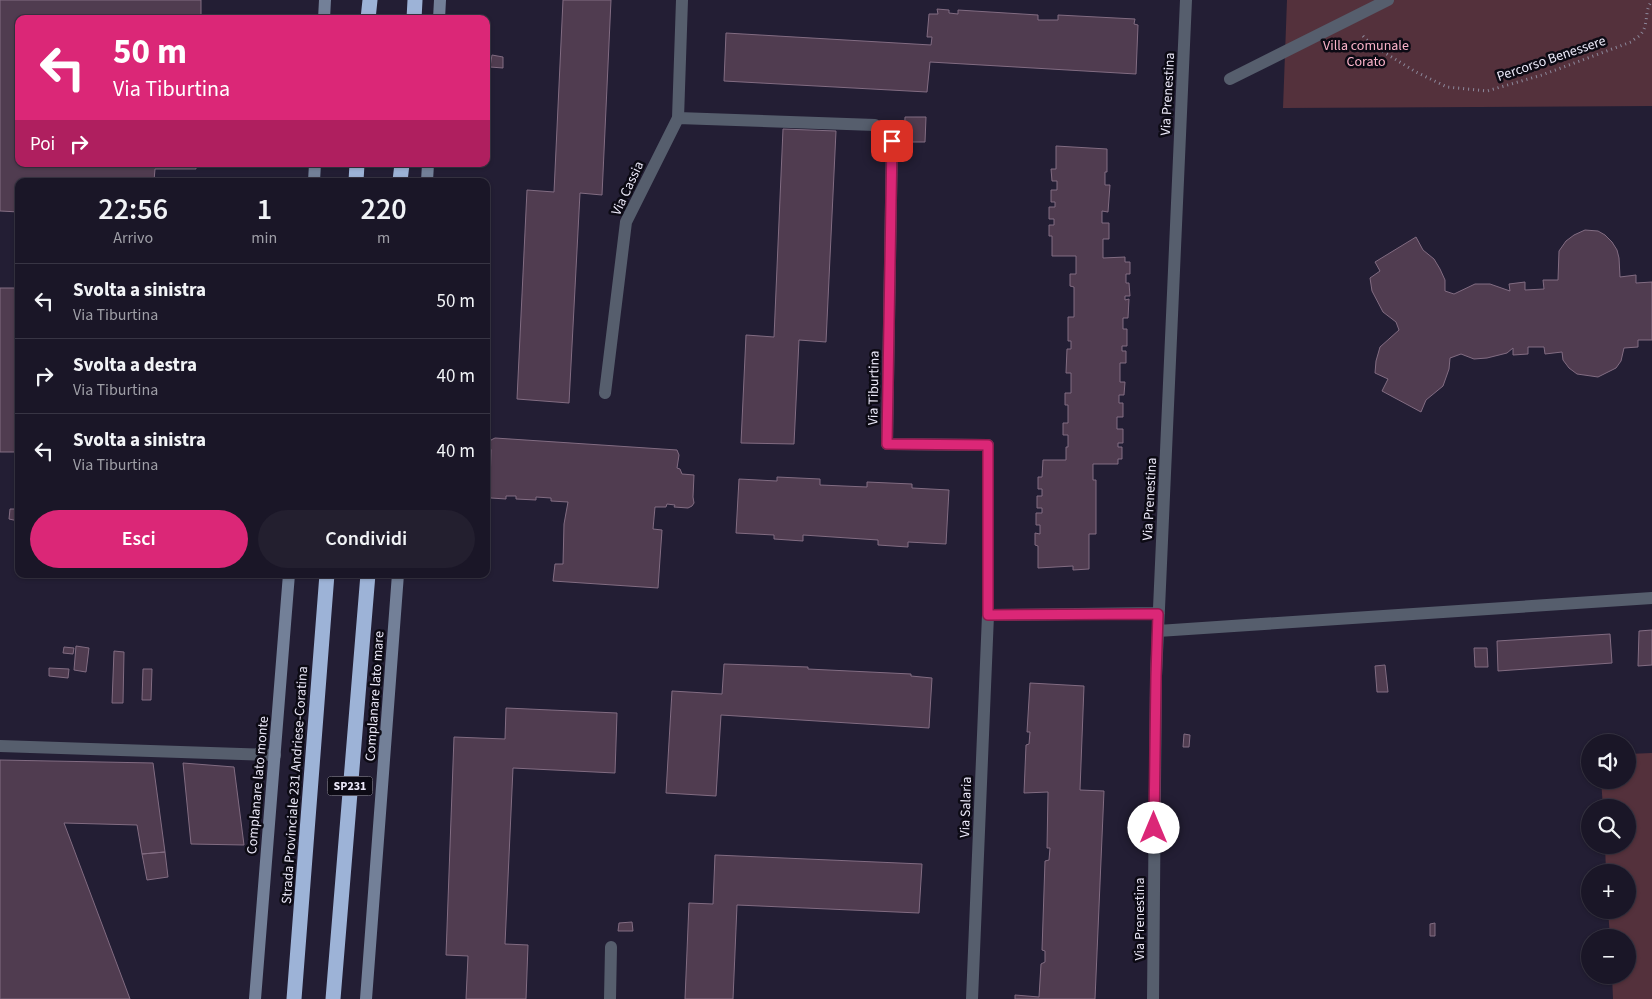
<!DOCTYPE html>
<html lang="it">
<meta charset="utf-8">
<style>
body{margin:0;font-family:"Source Sans 3",sans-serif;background:#231f2f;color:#f1f3f6;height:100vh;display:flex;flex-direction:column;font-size:19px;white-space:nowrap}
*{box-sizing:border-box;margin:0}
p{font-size:16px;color:#9f9fa7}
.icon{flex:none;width:28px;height:28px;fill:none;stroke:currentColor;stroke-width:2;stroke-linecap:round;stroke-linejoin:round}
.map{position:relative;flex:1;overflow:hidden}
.sheet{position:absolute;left:15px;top:178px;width:475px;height:400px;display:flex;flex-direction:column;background:#1a1627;border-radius:10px;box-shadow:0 1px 4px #0004,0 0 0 1px #383544}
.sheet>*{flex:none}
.hud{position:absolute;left:15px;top:15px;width:475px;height:152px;border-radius:10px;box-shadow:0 1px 4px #0004,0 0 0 1px #383544;background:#db2777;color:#fff;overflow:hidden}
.tools{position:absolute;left:1581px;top:734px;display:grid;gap:10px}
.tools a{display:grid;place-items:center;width:55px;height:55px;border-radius:50%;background:#1a1627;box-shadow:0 1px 4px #0004,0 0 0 1px #383544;font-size:25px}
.pin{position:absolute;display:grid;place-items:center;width:42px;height:42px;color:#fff;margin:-21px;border-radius:10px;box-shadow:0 2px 8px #0006}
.me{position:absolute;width:55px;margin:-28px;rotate:0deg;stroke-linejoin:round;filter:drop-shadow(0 0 4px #0008)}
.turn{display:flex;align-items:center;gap:18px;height:105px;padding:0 15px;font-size:22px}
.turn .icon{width:65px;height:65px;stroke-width:2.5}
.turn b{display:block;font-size:35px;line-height:42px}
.then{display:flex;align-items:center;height:48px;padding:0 15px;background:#0003;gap:10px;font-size:19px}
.eta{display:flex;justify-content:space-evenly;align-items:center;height:85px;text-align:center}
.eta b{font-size:30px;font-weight:600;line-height:35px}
.primary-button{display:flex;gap:10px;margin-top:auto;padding:10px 15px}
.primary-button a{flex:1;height:58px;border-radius:30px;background:#db2777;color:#fff;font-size:20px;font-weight:600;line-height:58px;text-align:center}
.primary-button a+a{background:#231f2f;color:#f1f3f6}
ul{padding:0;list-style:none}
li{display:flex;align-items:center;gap:15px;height:75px;padding:0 15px;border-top:1px solid #383544}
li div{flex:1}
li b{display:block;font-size:19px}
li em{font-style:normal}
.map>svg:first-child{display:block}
</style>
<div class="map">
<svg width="1652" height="999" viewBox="0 0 1652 999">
<rect width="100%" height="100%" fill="#231e34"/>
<!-- green -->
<path fill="#54313c" d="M 1287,0 L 1652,0 L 1652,106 L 1283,108 Z
M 1652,753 L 1652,999 L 1613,999 L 1612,975 L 1628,975 L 1628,938 L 1610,937 L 1608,910 L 1628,910 L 1628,872 L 1606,872 L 1605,845 L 1628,845 L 1628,808 L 1603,807 L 1601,780 L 1628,780 L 1628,754 Z"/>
<!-- building -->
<path fill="#503c50" stroke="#826c82" d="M 0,0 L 201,0 L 201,19 L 19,19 L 19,164 L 196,164 L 196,169 L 155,169 L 154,181 L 19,181 L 19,212 L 0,211 Z
M 563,0 L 611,0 L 602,195 L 580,193 L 569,403 L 517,399 L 527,190 L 554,192 Z
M 937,9 L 949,10 L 949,13 L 958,14 L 958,10 L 1038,15 L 1038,20 L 1058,20 L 1058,15 L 1135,19 L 1134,24 L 1138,25 L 1136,74 L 930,62 L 927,92 L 724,81 L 726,33 L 931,45 L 932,37 L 927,37 L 929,14 L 938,14 Z
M 492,55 L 503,57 L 503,68 L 490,67 Z
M 905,117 L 926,117 L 925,142 L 904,142 Z
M 783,129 L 836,131 L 826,342 L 799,340 L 794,444 L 741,443 L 746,335 L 774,337 Z
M 1056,146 L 1107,149 L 1107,172 L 1105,172 L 1105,185 L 1110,185 L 1108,212 L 1102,211 L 1102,223 L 1109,223 L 1109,239 L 1103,239 L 1103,258 L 1125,257 L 1125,262 L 1130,262 L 1130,274 L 1126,274 L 1126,283 L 1129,283 L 1130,296 L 1125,296 L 1125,300 L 1129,299 L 1128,318 L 1123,318 L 1123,329 L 1127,329 L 1127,346 L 1122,346 L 1122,351 L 1126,351 L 1126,363 L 1120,363 L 1120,382 L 1125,382 L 1124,395 L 1119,395 L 1119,403 L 1123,403 L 1123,417 L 1117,417 L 1117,429 L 1123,429 L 1123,443 L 1118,443 L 1118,447 L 1122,447 L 1122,459 L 1118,459 L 1118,464 L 1093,464 L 1093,480 L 1096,480 L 1096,534 L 1089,534 L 1089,569 L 1073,570 L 1073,566 L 1038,568 L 1038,546 L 1035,545 L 1035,533 L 1040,534 L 1040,525 L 1036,525 L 1036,513 L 1042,513 L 1042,508 L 1037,508 L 1037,496 L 1042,496 L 1042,489 L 1038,489 L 1038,477 L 1042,477 L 1043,460 L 1066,460 L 1066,447 L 1068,447 L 1068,435 L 1063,435 L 1063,423 L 1068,423 L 1068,405 L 1065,405 L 1065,393 L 1071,393 L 1071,373 L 1066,373 L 1067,349 L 1071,349 L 1071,341 L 1068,341 L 1068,317 L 1074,317 L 1074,287 L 1070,286 L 1070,274 L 1076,274 L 1076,256 L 1052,256 L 1052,236 L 1049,236 L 1049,225 L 1054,225 L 1054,219 L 1049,219 L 1049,207 L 1055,207 L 1055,202 L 1051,202 L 1051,190 L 1057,190 L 1057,181 L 1052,181 L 1051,169 L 1056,169 Z
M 1585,230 L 1598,231 L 1605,235 L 1612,242 L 1617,250 L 1619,258 L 1620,277 L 1636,275 L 1636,283 L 1652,282 L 1652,340 L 1638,340 L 1638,347 L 1624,348 L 1621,361 L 1616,368 L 1598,377 L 1577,374 L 1569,368 L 1563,360 L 1562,352 L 1545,354 L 1544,347 L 1528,347 L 1528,354 L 1513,355 L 1513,348 L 1507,353 L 1487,358 L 1474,359 L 1461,354 L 1450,358 L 1449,369 L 1443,386 L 1426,400 L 1421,412 L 1382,391 L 1388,379 L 1375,373 L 1376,361 L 1380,347 L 1399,330 L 1396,322 L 1383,312 L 1372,291 L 1370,278 L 1380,271 L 1375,262 L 1416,237 L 1423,250 L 1434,259 L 1440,269 L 1445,280 L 1445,291 L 1454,294 L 1475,284 L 1490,284 L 1510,291 L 1509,284 L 1525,282 L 1525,290 L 1544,289 L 1543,280 L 1558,280 L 1559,251 L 1566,241 L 1574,235 Z
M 0,288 L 19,288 L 19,452 L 0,452 Z
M 495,438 L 677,450 L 679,455 L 677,468 L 680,469 L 682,474 L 694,475 L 693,497 L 694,503 L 692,506 L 688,508 L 674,507 L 675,505 L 667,504 L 666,507 L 655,507 L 653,529 L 662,530 L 658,588 L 553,581 L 555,564 L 563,564 L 564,524 L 568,502 L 551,501 L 551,498 L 536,497 L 536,500 L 516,499 L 516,496 L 506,496 L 506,499 L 491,498 L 487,492 L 490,486 L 491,450 L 489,444 L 491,440 Z
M 777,477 L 820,479 L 820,485 L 867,487 L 867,482 L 912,484 L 912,488 L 949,490 L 946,544 L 908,542 L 908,547 L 878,545 L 878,540 L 803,535 L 803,541 L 774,539 L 774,535 L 736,533 L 739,479 L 777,481 Z
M 10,509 L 18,509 L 18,521 L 9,519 Z
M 1652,630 L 1652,665 L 1638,666 L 1639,631 Z
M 1610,634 L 1612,663 L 1498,671 L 1497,641 Z
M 76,646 L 89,648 L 86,672 L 74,670 Z
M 64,647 L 74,648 L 73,654 L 63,653 Z
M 1474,648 L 1487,648 L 1488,667 L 1475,667 Z
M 114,651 L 124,652 L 123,703 L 112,703 Z
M 724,664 L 808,667 L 808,669 L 911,674 L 911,676 L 932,678 L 929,728 L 721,715 L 716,796 L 666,793 L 672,691 L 722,694 Z
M 1385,665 L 1388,692 L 1377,692 L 1375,666 Z
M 49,668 L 69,669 L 68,678 L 49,676 Z
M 143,669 L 152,669 L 151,700 L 142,700 Z
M 1030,683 L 1084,686 L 1080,790 L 1104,791 L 1095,999 L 1015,999 L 1015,995 L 1039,997 L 1041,964 L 1045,962 L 1045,951 L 1042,950 L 1045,861 L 1049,860 L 1050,848 L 1047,848 L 1048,792 L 1024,793 L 1026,745 L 1029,744 L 1030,732 L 1027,732 Z
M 506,708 L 617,713 L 615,773 L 513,768 L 505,944 L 528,945 L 526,999 L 466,999 L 468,956 L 446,955 L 454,737 L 505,739 Z
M 1184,734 L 1190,735 L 1189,747 L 1183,747 Z
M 0,760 L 153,763 L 165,852 L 142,854 L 137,825 L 64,823 L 130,999 L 0,999 Z
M 183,763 L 234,767 L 244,845 L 191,844 Z
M 165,852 L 168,877 L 147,880 L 142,854 Z
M 715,855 L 922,864 L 919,913 L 737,905 L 733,999 L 685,999 L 689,903 L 713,904 Z
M 632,922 L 633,931 L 618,931 L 619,923 Z
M 1435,923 L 1435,936 L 1430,936 L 1430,924 Z"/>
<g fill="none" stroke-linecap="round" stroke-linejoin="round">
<!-- path -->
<path stroke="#8d899c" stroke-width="3" stroke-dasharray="1 4" stroke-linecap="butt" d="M 1363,36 L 1372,45 L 1416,72 L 1447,87 L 1487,91 L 1542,75 L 1631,42 C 1634,39 1639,37 1641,34 C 1649,24 1644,10 1652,1"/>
<!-- street -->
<path stroke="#565e6d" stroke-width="12" d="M 1230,79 L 1388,0
M 678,118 L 875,125 L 892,141 L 887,444 L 988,445 L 988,615 L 1159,613
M 605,393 L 626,222 L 678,118 L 682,0
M 1158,631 L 1652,598
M 0,746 L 275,755
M 610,999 L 611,947
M 972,999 L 988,615
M 1153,999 L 1156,676 L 1186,0"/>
<!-- secondary -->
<path stroke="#738098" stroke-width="12" d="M 324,19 L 325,0
M 439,19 L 440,0
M 314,181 L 315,164
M 427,181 L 428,164
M 255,999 L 289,574
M 366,999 L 398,574"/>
<!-- highway -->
<path stroke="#9db3d7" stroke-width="15" d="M 368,19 L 370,0
M 414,19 L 415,0
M 356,181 L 357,164
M 400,181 L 402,164
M 294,999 L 327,574
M 333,999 L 368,574"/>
</g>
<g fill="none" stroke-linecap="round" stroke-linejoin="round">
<!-- route casing -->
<g stroke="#8e194d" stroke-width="12">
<path id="route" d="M 892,141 L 887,444 L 988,445 L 988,615 L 1158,614 L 1156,676 L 1154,828"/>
</g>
<!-- route -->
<use href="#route" stroke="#db2777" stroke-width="9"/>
</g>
<g text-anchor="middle" stroke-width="5" stroke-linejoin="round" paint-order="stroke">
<!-- shield labels -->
<rect fill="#0c0a14" stroke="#a8a5b4" stroke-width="1" x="327.5" y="776.5" width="45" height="19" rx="4"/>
<g font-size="12" font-weight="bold" fill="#ebe8f8">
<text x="350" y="790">SP231</text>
</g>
<!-- park labels -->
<g font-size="14" fill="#fbb3c9" stroke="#0c0a14">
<text x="1366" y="50">Villa comunale<tspan x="1366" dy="16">Corato</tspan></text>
</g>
<!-- street labels -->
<g font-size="14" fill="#ebe8f8" stroke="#0c0a14">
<text transform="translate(1551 58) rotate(-19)" y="5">Percorso Benessere</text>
<text transform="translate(1167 94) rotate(-87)" y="5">Via Prenestina</text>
<text transform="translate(627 188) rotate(-65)" y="5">Via Cassia</text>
<text transform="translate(873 388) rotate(-89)" y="5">Via Tiburtina</text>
<text transform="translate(1149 499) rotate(-87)" y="5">Via Prenestina</text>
<text transform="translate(374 696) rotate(-86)" y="5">Complanare lato mare</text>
<text transform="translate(257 785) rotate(-85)" y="5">Complanare lato monte</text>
<text transform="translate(294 785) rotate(-86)" y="5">Strada Provinciale 231 Andriese-Coratina</text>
<text transform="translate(965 807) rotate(-88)" y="5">Via Salaria</text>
<text transform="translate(1139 919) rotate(-90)" y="5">Via Prenestina</text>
</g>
</g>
</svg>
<div class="tools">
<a><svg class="icon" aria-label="sound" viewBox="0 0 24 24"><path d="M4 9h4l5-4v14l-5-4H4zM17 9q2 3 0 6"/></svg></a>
<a><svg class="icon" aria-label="search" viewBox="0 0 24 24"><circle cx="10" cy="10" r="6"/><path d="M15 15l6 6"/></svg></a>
<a>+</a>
<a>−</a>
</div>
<div class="pin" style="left:892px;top:141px;background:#d93025"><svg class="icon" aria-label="arrive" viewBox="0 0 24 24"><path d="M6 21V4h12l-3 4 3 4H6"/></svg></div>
<svg class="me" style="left:1154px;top:828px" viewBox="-20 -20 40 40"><circle r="19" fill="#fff"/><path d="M0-13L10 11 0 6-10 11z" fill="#db2777"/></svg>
<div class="hud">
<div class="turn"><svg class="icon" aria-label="left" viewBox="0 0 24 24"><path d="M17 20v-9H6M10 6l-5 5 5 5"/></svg><div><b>50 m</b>Via Tiburtina</div></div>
<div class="then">Poi<svg class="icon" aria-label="right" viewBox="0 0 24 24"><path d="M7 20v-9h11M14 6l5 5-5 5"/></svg></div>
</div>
<section class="sheet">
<div class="eta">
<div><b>22:56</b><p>Arrivo</p></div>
<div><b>1</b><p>min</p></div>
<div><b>220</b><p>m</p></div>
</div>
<ul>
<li><svg class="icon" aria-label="left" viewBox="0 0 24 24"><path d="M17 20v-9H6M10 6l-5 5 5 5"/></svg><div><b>Svolta a sinistra</b><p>Via Tiburtina</p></div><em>50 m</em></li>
<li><svg class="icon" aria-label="right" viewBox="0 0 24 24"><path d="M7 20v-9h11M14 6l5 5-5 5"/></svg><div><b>Svolta a destra</b><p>Via Tiburtina</p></div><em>40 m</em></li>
<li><svg class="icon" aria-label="left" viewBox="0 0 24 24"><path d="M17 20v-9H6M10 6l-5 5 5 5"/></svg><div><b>Svolta a sinistra</b><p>Via Tiburtina</p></div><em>40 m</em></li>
</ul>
<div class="primary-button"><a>Esci</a><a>Condividi</a></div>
</section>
</div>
